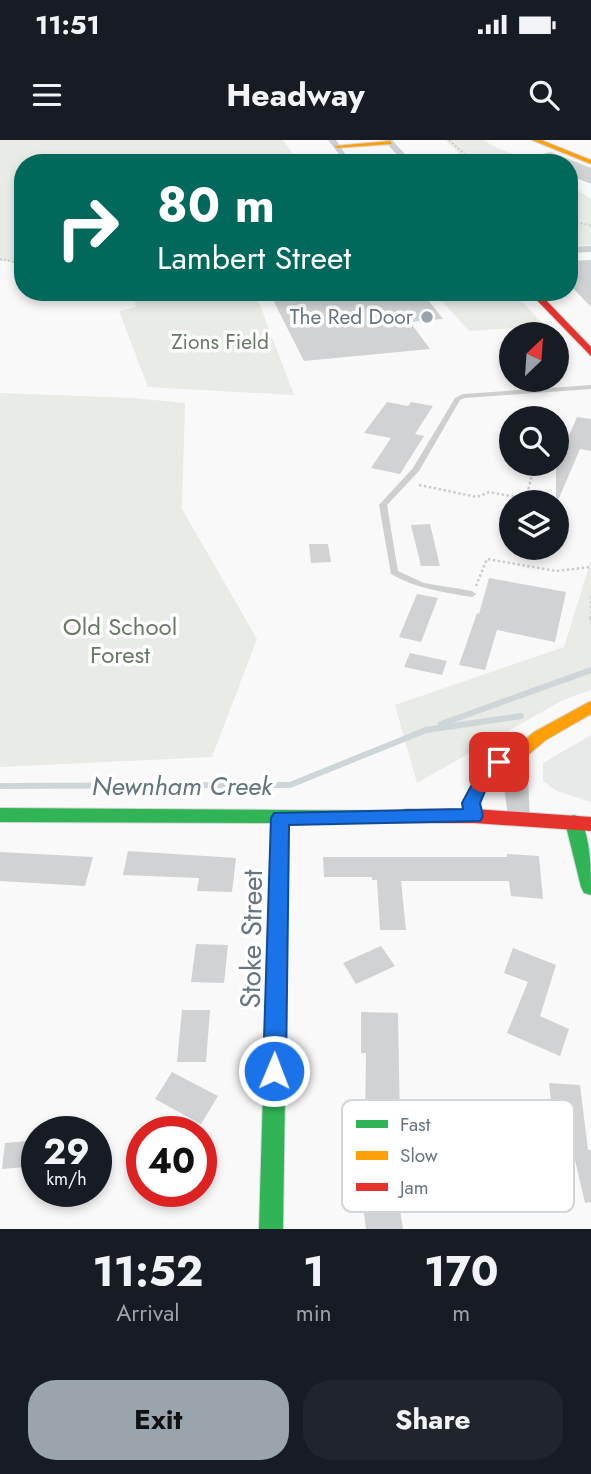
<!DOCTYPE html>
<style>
body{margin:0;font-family:Jost,sans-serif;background:#20242c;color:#f1f3f6;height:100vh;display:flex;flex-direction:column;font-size:26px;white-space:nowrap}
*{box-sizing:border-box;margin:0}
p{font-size:23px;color:#9ea1a6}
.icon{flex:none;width:38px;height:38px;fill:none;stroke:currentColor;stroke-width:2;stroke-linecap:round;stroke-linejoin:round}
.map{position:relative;height:1089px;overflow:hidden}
.details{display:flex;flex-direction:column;background:#171b24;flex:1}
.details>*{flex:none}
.hud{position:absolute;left:14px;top:14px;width:564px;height:147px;border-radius:28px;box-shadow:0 4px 10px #0003;background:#00695c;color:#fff;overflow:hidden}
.needle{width:46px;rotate:25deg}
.tools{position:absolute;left:499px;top:182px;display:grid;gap:14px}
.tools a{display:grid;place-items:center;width:70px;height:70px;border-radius:50%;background:#171b24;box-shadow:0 4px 10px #0003;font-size:35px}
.speed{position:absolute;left:21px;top:976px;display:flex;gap:14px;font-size:35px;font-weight:700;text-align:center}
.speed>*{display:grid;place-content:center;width:91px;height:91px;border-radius:50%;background:#171b24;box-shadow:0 4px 10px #0003;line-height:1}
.speed small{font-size:18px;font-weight:400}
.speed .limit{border:10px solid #d22;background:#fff;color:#111}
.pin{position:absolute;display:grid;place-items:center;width:60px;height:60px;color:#fff;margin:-30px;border-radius:14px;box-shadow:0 4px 10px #0006}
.me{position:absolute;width:77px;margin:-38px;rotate:1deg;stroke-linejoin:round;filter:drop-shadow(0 0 5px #0008)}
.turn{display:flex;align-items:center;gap:24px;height:147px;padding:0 28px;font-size:32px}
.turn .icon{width:91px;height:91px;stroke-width:2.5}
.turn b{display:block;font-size:49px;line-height:60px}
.eta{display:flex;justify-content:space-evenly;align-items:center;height:119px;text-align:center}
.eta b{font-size:42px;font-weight:700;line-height:49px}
.button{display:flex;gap:14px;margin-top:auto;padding:14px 28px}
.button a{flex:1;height:80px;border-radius:28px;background:#99a4ac;color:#111;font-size:28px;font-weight:700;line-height:80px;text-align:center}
.button a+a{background:#20242c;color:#f1f3f6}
.status{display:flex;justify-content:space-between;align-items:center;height:49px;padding:0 35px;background:#171b24;direction:ltr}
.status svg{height:19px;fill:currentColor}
header{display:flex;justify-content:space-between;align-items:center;height:91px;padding:0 28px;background:#171b24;font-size:32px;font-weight:700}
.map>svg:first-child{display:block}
</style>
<div class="status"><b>11:51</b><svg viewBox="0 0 49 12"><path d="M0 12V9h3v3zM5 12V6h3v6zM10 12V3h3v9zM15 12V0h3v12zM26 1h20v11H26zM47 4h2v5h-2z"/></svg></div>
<header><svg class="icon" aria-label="menu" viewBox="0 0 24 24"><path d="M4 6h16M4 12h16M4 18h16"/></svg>Headway<svg class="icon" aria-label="search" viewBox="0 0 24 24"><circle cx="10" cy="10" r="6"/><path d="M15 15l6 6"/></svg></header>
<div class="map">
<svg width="591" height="1089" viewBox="0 0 591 1089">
<rect width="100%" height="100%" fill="#f9f9f9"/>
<!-- built -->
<path fill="#e8e9e9" d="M 591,595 L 591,662 L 557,651 L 543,641 L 543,623 Z"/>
<!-- green -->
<path fill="#e8ebe6" d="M 0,0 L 283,0 L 299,23 L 23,23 L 23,121 L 0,121 Z
M 445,0 L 484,0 L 493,6 L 535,23 L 469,23 Z
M 569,44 L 591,59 L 591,105 L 580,106 L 569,100 Z
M 132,152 L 255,152 L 294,255 L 148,247 L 119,171 L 136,167 Z
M 434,152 L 514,152 L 544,186 L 469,191 Z
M 0,253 L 133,258 L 185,263 L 182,369 L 257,499 L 212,617 L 0,627 Z
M 591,420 L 591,550 L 563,560 L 417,643 L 395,565 L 564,507 Z"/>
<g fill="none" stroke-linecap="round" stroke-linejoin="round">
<!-- stream -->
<path stroke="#ced6d9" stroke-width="6" d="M 441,584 L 591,530
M 0,646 L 290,645 L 426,590 L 521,576"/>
</g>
<!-- building -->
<path fill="#d0d2d3" d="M 551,12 L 591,28 L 591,44 L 569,35 L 569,23 L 557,23 L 534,16 Z
M 591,120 L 591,167 L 569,144 L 569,121 Z
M 269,152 L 422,152 L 443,179 L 410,182 L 430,209 L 304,221 Z
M 387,262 L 408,266 L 411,262 L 433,266 L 415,294 L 424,296 L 400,334 L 371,328 L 391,298 L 364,293 Z
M 577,277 L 591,279 L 591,311 L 580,309 L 556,365 L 556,304 L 565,305 Z
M 430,384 L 440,426 L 421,426 L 411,385 Z
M 309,404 L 328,404 L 331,422 L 311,423 Z
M 489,438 L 566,452 L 555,502 L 497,490 L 485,530 L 459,525 L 477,473 L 479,474 Z
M 417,454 L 438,458 L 421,502 L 399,497 Z
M 410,513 L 447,521 L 442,535 L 404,527 Z
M 128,711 L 236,718 L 232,752 L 197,751 L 199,738 L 123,735 Z
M 0,712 L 93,717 L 85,746 L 0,741 Z
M 507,714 L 539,716 L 543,759 L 511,756 L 509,741 L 401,741 L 406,790 L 380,790 L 377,740 L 372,740 L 372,737 L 324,737 L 323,717 L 507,717 Z
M 196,804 L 228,805 L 224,843 L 191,842 Z
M 381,806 L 395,826 L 356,844 L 343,823 Z
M 513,808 L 556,825 L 540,876 L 569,889 L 560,916 L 507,893 L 528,842 L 504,833 Z
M 182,870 L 210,870 L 206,922 L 177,922 Z
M 361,872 L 398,873 L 400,985 L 365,982 L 366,913 L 361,913 Z
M 172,932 L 218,956 L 201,984 L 155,959 Z
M 549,943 L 580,945 L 588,1010 L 591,1010 L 591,1062 L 585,1063 L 568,990 L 554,989 Z
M 37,1000 L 37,1026 L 2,1029 L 5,1003 Z
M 391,1015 L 403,1089 L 366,1089 L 357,1018 Z"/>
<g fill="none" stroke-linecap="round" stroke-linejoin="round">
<!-- fast casing -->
<g stroke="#d5d6d7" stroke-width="2">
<path id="fast" d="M 0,668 L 412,671 L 415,676 L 412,681 L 406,683 L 289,683 L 283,1089 L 259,1089 L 271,683 L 0,682 Z
M 574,675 L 580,677 C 591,701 591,729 591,755 L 584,753 L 581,747 L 565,682 L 568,677 Z"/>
</g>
<!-- slow casing -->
<g stroke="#d5d6d7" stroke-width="2">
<path id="slow" d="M 532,0 L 541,0 L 591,20 L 591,24 Z
M 390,1 L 392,4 L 337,8 L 334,6 Z
M 591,561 L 591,574 L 546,600 L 523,619 L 495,632 L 480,663 L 483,676 L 480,681 L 474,683 L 468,681 L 462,663 L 483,624 L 511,611 L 534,592 Z"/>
</g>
<!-- jam casing -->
<g stroke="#d5d6d7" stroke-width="2">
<path id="jam" d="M 529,152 L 538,152 L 591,207 L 591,216 Z
M 406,669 L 474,669 L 591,677 L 591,691 L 474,683 L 406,683 L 400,681 L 397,676 L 400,671 Z"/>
</g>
<!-- path-far2 -->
<path stroke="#cbcccd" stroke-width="2" stroke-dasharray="2 2" stroke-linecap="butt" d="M 449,0 L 475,23
M 569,80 L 591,86
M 0,119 L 23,124"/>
<!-- path-far1 -->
<path stroke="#cbcccd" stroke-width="2.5" stroke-dasharray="2.5 2.5" stroke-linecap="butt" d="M 419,345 L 477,357 L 489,352 L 526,359 L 533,331
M 476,446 L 487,419 L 556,431 L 591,427
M 591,456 L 591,478"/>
<!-- path -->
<path stroke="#cbcccd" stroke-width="3.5" stroke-dasharray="3.5 3.5" stroke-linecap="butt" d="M 591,477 L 591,480"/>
<!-- lane -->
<path fill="#cecfd0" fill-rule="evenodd" d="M 591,245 L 591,249 L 464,258 L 460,260 L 419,331 L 387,365 L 398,431 L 424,443 L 472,451 L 476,454 L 472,457 C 444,452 416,449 391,434 L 379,365 L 413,328 L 455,258 L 463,254 Z"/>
<!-- street -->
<path fill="#cecfd0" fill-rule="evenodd" d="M 328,0 L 336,0 L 348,18 L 342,18 Z
M 384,0 L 392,0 L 413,23 L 404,23 Z
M 591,106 L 591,112 L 569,113 L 569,107 Z
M 517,608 L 524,610 C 528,616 529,665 530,677 L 527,683 L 519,685 L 511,683 L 508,677 C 506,657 499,628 510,610 Z"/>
<!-- fast -->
<use href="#fast" fill="#30b455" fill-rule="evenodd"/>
<!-- slow -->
<use href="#slow" fill="#ff9f0a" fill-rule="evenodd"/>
<!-- jam -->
<use href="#jam" fill="#e5322d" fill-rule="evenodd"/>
</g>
<!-- route -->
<path fill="#1a73e8" stroke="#114b97" stroke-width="2" d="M 499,615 L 507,622 L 495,633 L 487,646 L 480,663 L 483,676 L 480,681 L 289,685 L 286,931 L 282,939 L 274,942 L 266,939 L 263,931 L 271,678 L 274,673 L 463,669 L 462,663 L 483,624 Z"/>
<!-- markers -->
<circle fill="#99a4ac" stroke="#fff" stroke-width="2.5" cx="427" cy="177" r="7"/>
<g text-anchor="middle" stroke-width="7" stroke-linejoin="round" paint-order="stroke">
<!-- far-poi labels -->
<g font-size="21" fill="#657683" stroke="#fff" text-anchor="end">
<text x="413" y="184">The Red Door</text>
</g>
<!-- far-park labels -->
<g font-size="21" fill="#687a64" stroke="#fff">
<text x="220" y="209">Zions Field</text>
</g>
<!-- park labels -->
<g font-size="24" fill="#687a64" stroke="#fff">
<text x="120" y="495">Old School<tspan x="120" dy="28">Forest</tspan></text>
</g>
<!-- water labels -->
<g font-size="26" font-style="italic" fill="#60757c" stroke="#fff">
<text x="182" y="655">Newnham Creek</text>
</g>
<!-- near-street labels -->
<g font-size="28" fill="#657683" stroke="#fff">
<text transform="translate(251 799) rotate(-89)" y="10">Stoke Street</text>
</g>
</g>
<!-- legend -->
<rect x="342" y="960" width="232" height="112" rx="10" fill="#fff" stroke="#d1d6da" stroke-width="2"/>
<rect x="356" y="980" width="32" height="8" fill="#30b455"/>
<rect x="356" y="1011" width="32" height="9" fill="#ff9f0a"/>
<rect x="356" y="1043" width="32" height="8" fill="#e5322d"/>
<g font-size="19" fill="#657683">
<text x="400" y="991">Fast</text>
<text x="400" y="1022">Slow</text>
<text x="400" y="1054">Jam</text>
</g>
</svg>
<div class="tools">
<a><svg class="needle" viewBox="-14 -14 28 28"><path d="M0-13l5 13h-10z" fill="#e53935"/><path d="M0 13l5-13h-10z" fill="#9ea1a6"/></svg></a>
<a><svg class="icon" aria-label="search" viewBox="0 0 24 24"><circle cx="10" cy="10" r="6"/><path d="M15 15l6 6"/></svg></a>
<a><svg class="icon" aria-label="layers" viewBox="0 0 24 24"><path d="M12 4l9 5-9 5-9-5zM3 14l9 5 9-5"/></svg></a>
</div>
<div class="speed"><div>29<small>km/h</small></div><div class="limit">40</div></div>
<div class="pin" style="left:499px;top:622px;background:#d93025"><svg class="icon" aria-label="arrive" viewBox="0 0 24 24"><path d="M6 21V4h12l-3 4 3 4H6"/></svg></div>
<svg class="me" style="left:274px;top:931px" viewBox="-20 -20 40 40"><circle r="17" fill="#1a73e8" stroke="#fff" stroke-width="3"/><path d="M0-11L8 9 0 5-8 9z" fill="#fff"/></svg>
<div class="hud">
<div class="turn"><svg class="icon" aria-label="right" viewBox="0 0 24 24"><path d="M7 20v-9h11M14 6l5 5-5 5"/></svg><div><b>80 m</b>Lambert Street</div></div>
</div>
</div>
<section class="details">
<div class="eta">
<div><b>11:52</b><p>Arrival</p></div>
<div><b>1</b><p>min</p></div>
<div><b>170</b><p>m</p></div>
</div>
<div class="button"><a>Exit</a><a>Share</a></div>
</section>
